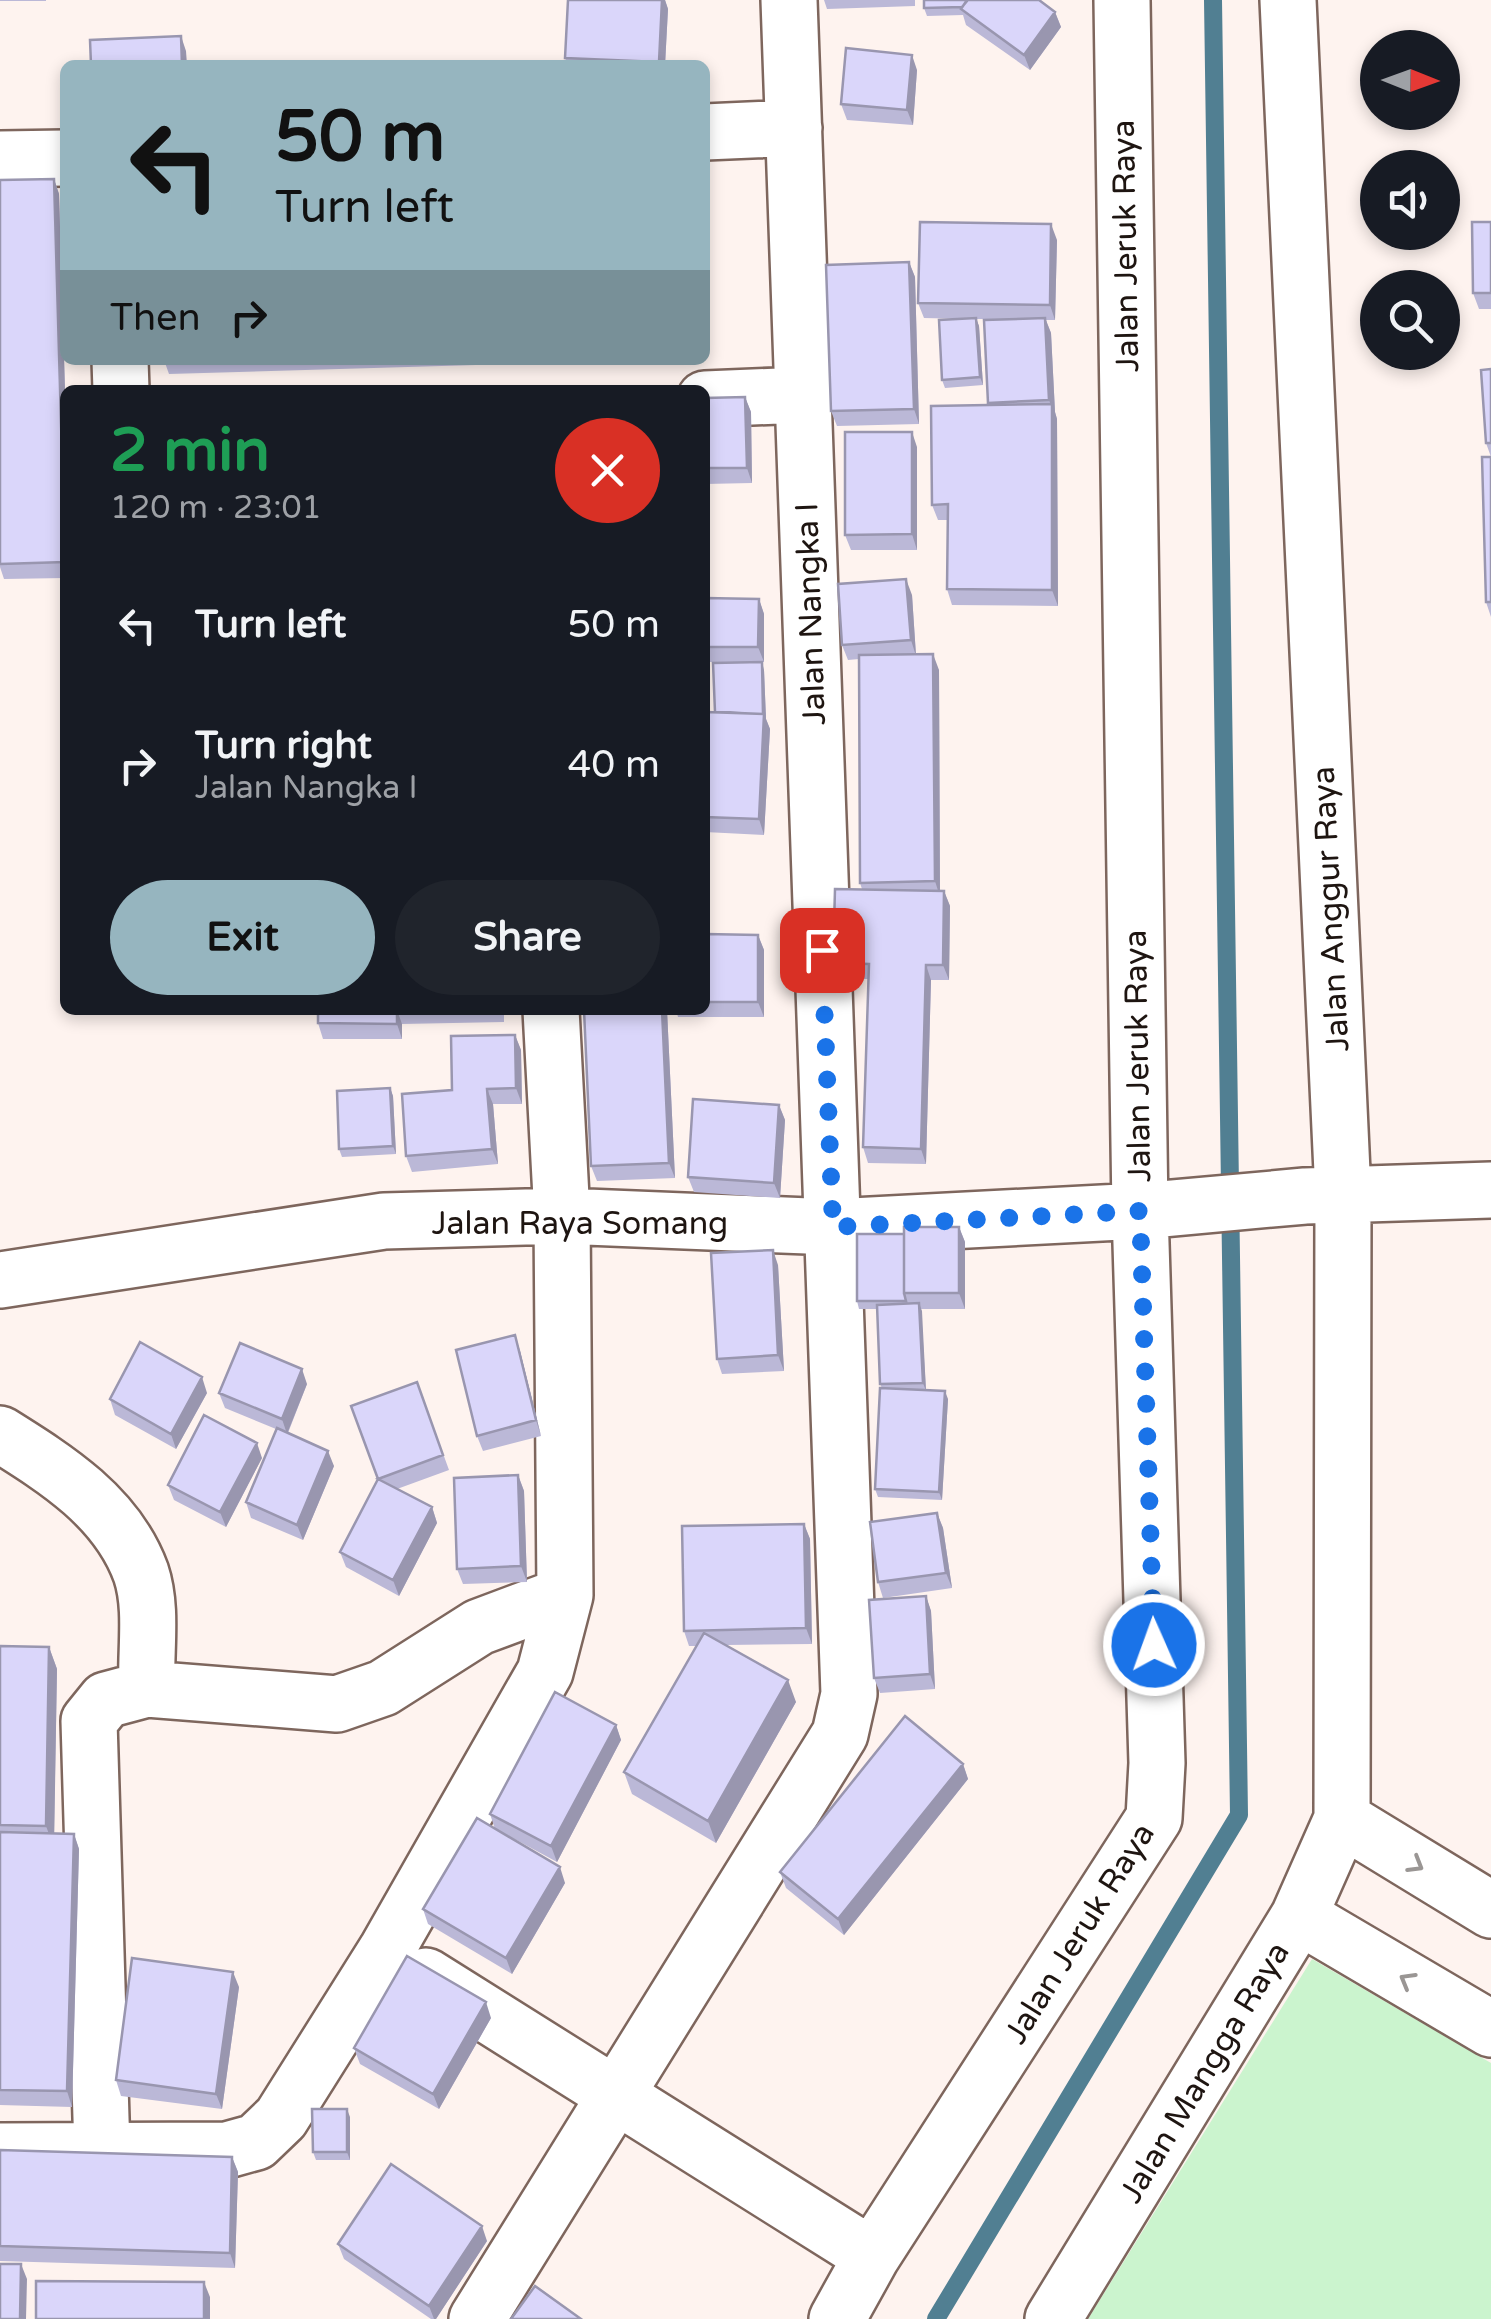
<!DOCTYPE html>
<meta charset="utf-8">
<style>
body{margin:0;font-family:"Varela Round",sans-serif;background:#20242c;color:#f1f3f6;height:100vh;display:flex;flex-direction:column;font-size:38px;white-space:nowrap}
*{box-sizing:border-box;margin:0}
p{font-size:32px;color:#9ea1a6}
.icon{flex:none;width:55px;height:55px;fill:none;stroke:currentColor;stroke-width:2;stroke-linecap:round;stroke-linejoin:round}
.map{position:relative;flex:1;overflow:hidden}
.sheet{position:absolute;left:60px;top:385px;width:650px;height:630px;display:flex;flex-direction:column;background:#171b24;border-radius:15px;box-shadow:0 5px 15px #0003}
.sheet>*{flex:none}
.hud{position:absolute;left:60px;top:60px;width:650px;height:305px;border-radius:15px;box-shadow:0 5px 15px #0003;background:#96b5bf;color:#111;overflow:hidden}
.needle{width:65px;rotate:91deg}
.controls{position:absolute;left:1360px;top:30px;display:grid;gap:20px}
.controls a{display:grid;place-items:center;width:100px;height:100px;border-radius:50%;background:#171b24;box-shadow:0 5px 15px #0003;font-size:50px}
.pin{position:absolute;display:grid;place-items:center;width:85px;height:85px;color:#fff;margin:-42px;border-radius:20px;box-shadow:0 5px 15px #0006}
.me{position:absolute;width:110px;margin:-55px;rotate:358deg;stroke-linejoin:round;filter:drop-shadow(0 0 8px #0008)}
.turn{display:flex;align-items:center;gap:35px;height:210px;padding:0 50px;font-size:45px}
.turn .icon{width:130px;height:130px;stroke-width:2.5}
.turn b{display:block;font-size:70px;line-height:85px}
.then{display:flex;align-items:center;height:95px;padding:0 50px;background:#0003;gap:20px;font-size:38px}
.round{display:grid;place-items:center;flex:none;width:105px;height:105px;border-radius:52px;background:#20242c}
.summary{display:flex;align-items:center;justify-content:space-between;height:170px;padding:0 50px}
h1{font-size:60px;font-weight:700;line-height:75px;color:#1e9e55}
.action{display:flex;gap:20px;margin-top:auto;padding:20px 50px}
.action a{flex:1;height:115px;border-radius:60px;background:#96b5bf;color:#111;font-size:40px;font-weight:700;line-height:115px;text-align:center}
.action a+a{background:#20242c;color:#f1f3f6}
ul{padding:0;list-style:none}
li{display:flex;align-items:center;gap:30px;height:140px;padding:0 50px}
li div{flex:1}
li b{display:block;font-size:38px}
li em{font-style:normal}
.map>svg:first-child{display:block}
</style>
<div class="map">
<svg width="1491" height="2319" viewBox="0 0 1491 2319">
<rect width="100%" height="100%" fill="#fef3ef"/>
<!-- green -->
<path fill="#cbf4ce" d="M 1312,1959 L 1491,2063 L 1491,2319 L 1088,2319 Z"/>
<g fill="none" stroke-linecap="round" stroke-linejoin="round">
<!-- stream -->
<path stroke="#517f92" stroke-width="18" d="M 936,2319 L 1239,1815 L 1213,0"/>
<!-- minor casing -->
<g stroke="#7e665d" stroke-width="60">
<path id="minor" d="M 705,132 L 794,128
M 0,159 L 65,158
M 120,360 L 121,390
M 705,399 L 802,395
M 0,1280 L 384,1221 L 562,1216 L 833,1227 L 1140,1211 L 1305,1196 L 1491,1190
M 0,1434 C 56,1469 117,1507 141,1573 C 153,1609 145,1652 147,1689
M 1342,1819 L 1491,1910
M 1299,1916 L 1491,2029
M 426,1976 L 872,2256
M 0,2151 L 227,2150 L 256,2142 L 281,2118 L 386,1951 L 545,1672 L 565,1595 L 562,1216 L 551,1010
M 102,2151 L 89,1721 L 106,1700 L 147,1689 L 337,1704 L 383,1688 L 479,1627 L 565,1595
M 477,2319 L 840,1734 L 849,1694 L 789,0
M 837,2319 L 872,2256 L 1154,1818 L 1157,1763 L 1140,1211 L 1122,0
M 1053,2319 L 1299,1916 L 1342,1819 L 1343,1194 L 1288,0"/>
</g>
<!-- minor -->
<use href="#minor" stroke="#fff" stroke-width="55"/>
</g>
<!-- wall -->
<path fill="#bbb8d7" d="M 0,0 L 46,0 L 46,1 L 0,1 Z
M 568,0 L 665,0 L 668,9 L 665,65 L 568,65 L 565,58 Z
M 824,0 L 915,0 L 915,6 L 827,9 Z
M 924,0 L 1055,12 L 1061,27 L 1030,70 L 966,25 L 963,15 L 927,16 L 924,8 Z
M 917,70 L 913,125 L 847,120 L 841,104 Z
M 54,179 L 59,194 L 65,390 L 65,578 L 4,579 L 0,567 L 0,180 Z
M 1491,222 L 1491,309 L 1479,309 L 1473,293 Z
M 705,238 L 708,247 L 710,346 L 705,346 Z
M 1057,240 L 1055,320 L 1046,320 L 1051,333 L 1055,412 L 1057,419 L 1058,606 L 952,605 L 947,589 L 947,520 L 938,520 L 932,505 L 989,405 L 1002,319 L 976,319 L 979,326 L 983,385 L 945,388 L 942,380 L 968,319 L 924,318 L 918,303 Z
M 909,262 L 915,277 L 919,424 L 837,426 L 831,411 Z
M 164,360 L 642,360 L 169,374 Z
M 1491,369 L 1491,617 L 1486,602 L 1491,457 L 1486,443 Z
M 745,397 L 751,412 L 752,483 L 705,484 L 705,398 Z
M 917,447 L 917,550 L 851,550 L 845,535 Z
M 912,595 L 916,655 L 939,670 L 940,891 L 944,891 L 950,906 L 949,980 L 931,980 L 926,1164 L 868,1163 L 863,1147 L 868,979 L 839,979 L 833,963 L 862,889 L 860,883 L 859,659 L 848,660 L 842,645 Z
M 705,598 L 759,599 L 764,614 L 764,662 L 705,662 Z
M 764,670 L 766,719 L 770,729 L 764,835 L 705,832 L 705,712 L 715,712 Z
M 705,934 L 758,935 L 764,950 L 764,1017 L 678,1017 L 676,1010 L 705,1010 Z
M 318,1010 L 504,1010 L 504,1022 L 402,1024 L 402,1039 L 323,1039 L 318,1023 Z
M 584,1010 L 667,1010 L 675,1178 L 597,1181 L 591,1166 Z
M 515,1035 L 521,1050 L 522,1104 L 493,1104 L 498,1164 L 412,1172 L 406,1156 L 452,1090 Z
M 390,1088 L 393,1096 L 396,1154 L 342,1157 L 339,1149 Z
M 779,1105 L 785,1120 L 780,1198 L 694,1192 L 688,1177 Z
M 959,1227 L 965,1242 L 965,1309 L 921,1309 L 926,1390 L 948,1399 L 942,1500 L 878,1497 L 875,1489 L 882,1388 L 880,1384 L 878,1309 L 859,1309 L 857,1301 L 904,1234 Z
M 778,1265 L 784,1371 L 722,1374 L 717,1359 Z
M 520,1351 L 541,1436 L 483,1451 L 477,1436 Z
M 417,1382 L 449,1470 L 397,1489 L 432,1507 L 437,1523 L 399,1596 L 346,1567 L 340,1552 L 378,1479 Z
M 307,1384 L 288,1433 L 334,1466 L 303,1540 L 251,1518 L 246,1502 L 276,1429 L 225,1408 L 219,1393 Z
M 207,1393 L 176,1449 L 115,1415 L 110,1399 Z
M 262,1458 L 226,1527 L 174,1500 L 168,1485 Z
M 518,1475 L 524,1491 L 527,1582 L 463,1584 L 457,1569 Z
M 937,1513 L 943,1528 L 952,1588 L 883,1598 L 878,1582 Z
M 804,1524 L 810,1539 L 812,1644 L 726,1645 L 796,1702 L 716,1843 L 632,1794 L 624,1772 L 696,1646 L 689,1646 L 684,1631 Z
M 926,1596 L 931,1611 L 935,1689 L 880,1693 L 874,1678 Z
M 0,1646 L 49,1647 L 57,1669 L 54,1833 L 74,1834 L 79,1849 L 72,2107 L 0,2105 Z
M 616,1725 L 621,1740 L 557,1862 L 496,1829 L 565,1883 L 512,1974 L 428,1924 L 423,1909 L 495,1829 L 490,1814 Z
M 963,1764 L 968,1779 L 844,1935 L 786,1888 L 780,1872 Z
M 239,1987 L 222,2109 L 121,2096 L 116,2080 Z
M 491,2018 L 439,2109 L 360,2064 L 354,2048 Z
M 350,2117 L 350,2160 L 316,2160 L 313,2152 Z
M 0,2150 L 232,2157 L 238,2172 L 235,2268 L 0,2261 Z
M 487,2241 L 436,2319 L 431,2319 L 344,2259 L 338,2244 Z"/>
<!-- shaded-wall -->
<path fill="#9996af" d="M 662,0 L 665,0 L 668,9 L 665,65 L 660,65 L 659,62 Z
M 1055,12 L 1061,27 L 1030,70 L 1024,55 Z
M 181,36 L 186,51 L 187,65 L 182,65 Z
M 912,55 L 917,70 L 913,125 L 907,110 Z
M 54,179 L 59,194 L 65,390 L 65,557 Z
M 1051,224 L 1057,240 L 1055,320 L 1050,305 Z
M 705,238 L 708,247 L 710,346 L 705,332 Z
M 909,262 L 915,277 L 919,424 L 914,409 Z
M 976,318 L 979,326 L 983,385 L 980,377 Z
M 1045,318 L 1051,333 L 1055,412 L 1057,419 L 1058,606 L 1052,590 L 1052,408 L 1049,400 Z
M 745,397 L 751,412 L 752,483 L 747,468 Z
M 912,432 L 917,447 L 917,550 L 912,534 Z
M 906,579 L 912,595 L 916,656 L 911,640 Z
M 759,599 L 764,614 L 764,662 L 758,647 Z
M 933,654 L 939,670 L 940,897 L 935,881 Z
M 762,662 L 764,670 L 766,719 L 770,729 L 764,835 L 759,819 Z
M 944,891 L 950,906 L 949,980 L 943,965 Z
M 758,935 L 764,950 L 764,1017 L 758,1002 Z
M 926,965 L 931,980 L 926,1164 L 921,1149 Z
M 397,1010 L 402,1024 L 402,1039 L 397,1024 Z
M 662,1010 L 667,1010 L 675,1178 L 669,1163 Z
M 515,1035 L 521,1050 L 522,1104 L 516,1088 Z
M 390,1088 L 393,1096 L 396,1154 L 393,1146 Z
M 487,1089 L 493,1104 L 498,1164 L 492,1149 Z
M 779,1105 L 785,1120 L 780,1198 L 774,1183 Z
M 959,1227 L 965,1242 L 965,1309 L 959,1293 Z
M 773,1250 L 778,1265 L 784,1371 L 778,1355 Z
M 919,1303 L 922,1311 L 926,1391 L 923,1383 Z
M 515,1335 L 520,1351 L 541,1436 L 536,1420 Z
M 302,1369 L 307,1384 L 287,1434 L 282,1419 Z
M 202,1377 L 207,1393 L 176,1449 L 171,1434 Z
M 945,1391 L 948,1399 L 942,1500 L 939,1492 Z
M 257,1443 L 262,1458 L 226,1527 L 220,1512 Z
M 328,1451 L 334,1466 L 303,1540 L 297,1525 Z
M 518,1475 L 524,1491 L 527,1582 L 521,1566 Z
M 432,1507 L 437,1523 L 399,1596 L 393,1580 Z
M 937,1513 L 943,1528 L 952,1588 L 946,1573 Z
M 804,1524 L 810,1539 L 812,1644 L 806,1628 Z
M 926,1596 L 931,1611 L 935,1689 L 930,1674 Z
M 49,1647 L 57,1669 L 54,1848 L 46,1826 Z
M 788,1680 L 796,1702 L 716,1843 L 708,1821 Z
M 616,1725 L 621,1740 L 557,1862 L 551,1846 Z
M 963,1764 L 968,1779 L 844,1935 L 838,1919 Z
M 74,1834 L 79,1849 L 72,2107 L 67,2091 Z
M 560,1867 L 565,1883 L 512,1974 L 506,1958 Z
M 233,1972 L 239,1987 L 222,2109 L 216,2094 Z
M 486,2002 L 491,2018 L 439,2109 L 433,2094 Z
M 347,2109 L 350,2117 L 350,2160 L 347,2152 Z
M 232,2157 L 238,2172 L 235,2268 L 230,2253 Z
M 482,2226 L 487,2241 L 436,2319 L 434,2319 L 429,2306 Z
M 21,2264 L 27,2279 L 26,2319 L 20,2319 Z
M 204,2282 L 210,2297 L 210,2319 L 204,2319 Z"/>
<!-- building -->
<path fill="#dad6fa" stroke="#9996af" stroke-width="2.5" d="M 568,0 L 662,0 L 659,62 L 565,58 Z
M 924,0 L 967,0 L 967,1 L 962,7 L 924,8 Z
M 967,0 L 1039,0 L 1055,12 L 1024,55 L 961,9 Z
M 181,36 L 182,65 L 91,65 L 90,40 Z
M 846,48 L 912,55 L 907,110 L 841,104 Z
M 54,179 L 65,562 L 0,564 L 0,180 Z
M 920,222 L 1051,224 L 1050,305 L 918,303 Z
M 1472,222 L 1491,222 L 1491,293 L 1473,293 Z
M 909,262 L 914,409 L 831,411 L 826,265 Z
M 976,318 L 980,377 L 942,380 L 939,320 Z
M 1045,318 L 1049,400 L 988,403 L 984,320 Z
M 1491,369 L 1491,443 L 1486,443 L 1481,370 Z
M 745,397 L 747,468 L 705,468 L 705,398 Z
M 1052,404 L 1052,590 L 947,589 L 948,504 L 932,505 L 931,406 Z
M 845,432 L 912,432 L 912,534 L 845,535 Z
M 1482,457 L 1491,457 L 1491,602 L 1486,602 Z
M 906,579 L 911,640 L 842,645 L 838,584 Z
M 705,598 L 759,599 L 758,647 L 705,647 Z
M 933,654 L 935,881 L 860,883 L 859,655 Z
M 762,662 L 763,714 L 715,712 L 713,663 Z
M 705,712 L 764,714 L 759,819 L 705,817 Z
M 835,889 L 944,891 L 943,965 L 926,965 L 921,1149 L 863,1147 L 869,964 L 833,963 Z
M 705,934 L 758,935 L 758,1002 L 705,1002 Z
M 318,1010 L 397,1010 L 397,1024 L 318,1023 Z
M 584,1010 L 662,1010 L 669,1163 L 591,1166 Z
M 515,1035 L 516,1088 L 487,1089 L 492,1149 L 406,1156 L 402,1094 L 452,1090 L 451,1036 Z
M 390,1088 L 393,1146 L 339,1149 L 337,1091 Z
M 693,1099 L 779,1105 L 774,1183 L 688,1177 Z
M 904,1227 L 959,1227 L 959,1293 L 904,1293 Z
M 857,1234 L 904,1234 L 904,1293 L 906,1301 L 857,1301 Z
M 773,1250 L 778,1355 L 717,1359 L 711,1253 Z
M 919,1303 L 923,1383 L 880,1384 L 877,1305 Z
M 515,1335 L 536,1420 L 477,1436 L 456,1350 Z
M 140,1342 L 202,1377 L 171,1434 L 110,1399 Z
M 240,1343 L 302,1369 L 282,1419 L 219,1393 Z
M 417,1382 L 443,1455 L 378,1479 L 432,1507 L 393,1580 L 340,1552 L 378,1479 L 351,1406 Z
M 880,1388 L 945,1391 L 939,1492 L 875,1489 Z
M 204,1415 L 257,1443 L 220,1512 L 168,1485 Z
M 277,1428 L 328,1451 L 297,1525 L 246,1502 Z
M 518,1475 L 521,1566 L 457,1569 L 454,1478 Z
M 937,1513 L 946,1573 L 878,1582 L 870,1522 Z
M 804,1524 L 806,1628 L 684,1631 L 682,1526 Z
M 926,1596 L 930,1674 L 874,1678 L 869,1600 Z
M 704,1633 L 788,1680 L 708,1821 L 624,1772 Z
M 0,1646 L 49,1647 L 46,1826 L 0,1825 Z
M 555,1692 L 616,1725 L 551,1846 L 490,1814 Z
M 905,1716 L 963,1764 L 838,1919 L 780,1872 Z
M 477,1818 L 560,1867 L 506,1958 L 423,1909 Z
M 0,1832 L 74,1834 L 67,2091 L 0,2090 Z
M 407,1956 L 486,2002 L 433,2094 L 354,2048 Z
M 132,1958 L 233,1972 L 216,2094 L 116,2080 Z
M 312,2109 L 347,2109 L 347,2152 L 313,2152 Z
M 0,2150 L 232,2157 L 230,2253 L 0,2246 Z
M 391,2164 L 482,2226 L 429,2306 L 338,2244 Z
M 0,2264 L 21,2264 L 20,2319 L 0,2319 Z
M 36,2281 L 204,2282 L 204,2319 L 36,2319 Z
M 535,2286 L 581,2319 L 511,2319 Z"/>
<!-- one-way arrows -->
<defs><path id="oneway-chevron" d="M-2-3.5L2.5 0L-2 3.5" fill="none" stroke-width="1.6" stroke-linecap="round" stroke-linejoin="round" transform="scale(2.5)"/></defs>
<g stroke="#9a9694">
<use href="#oneway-chevron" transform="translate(1416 1865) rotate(31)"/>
<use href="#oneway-chevron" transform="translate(1407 1980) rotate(-150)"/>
</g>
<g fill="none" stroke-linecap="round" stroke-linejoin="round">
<!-- route -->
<path stroke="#1a73e8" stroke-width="18" stroke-dasharray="0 32.4" d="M 822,950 L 833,1227 L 1140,1211 L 1154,1645"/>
</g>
<g text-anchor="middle" stroke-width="8" stroke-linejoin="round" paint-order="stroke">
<!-- street labels -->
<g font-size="32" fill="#1e1511" stroke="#fff">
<text transform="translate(1125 246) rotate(-91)" y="11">Jalan Jeruk Raya</text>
<text transform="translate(810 614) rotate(-92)" y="11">Jalan Nangka I</text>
<text transform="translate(1330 909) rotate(-93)" y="11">Jalan Anggur Raya</text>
<text transform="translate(1137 1056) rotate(-91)" y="11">Jalan Jeruk Raya</text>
<text x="580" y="1234">Jalan Raya Somang</text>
<text transform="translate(1079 1933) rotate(-58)" y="11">Jalan Jeruk Raya</text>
<text transform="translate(1204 2072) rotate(-59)" y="11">Jalan Mangga Raya</text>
</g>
</g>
</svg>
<div class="controls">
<a><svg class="needle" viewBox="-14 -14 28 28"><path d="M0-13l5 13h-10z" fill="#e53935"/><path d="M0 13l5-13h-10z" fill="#9ea1a6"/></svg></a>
<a><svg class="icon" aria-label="sound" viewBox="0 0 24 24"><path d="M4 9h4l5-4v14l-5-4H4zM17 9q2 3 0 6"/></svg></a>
<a><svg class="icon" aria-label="search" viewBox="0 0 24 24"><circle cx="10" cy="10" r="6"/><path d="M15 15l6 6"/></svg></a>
</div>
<div class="pin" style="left:822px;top:950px;background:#d93025"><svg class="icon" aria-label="arrive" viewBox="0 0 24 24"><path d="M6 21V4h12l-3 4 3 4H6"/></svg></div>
<svg class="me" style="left:1154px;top:1645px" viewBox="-20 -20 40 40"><circle r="17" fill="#1a73e8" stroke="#fff" stroke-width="3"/><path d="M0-11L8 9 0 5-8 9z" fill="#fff"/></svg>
<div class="hud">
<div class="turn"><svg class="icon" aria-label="left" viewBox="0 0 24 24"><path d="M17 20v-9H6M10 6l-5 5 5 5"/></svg><div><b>50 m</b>Turn left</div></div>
<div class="then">Then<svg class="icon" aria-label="right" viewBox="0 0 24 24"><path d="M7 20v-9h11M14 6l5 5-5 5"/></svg></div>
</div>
<section class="sheet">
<div class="summary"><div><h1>2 min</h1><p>120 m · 23:01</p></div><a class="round" style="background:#d93025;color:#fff"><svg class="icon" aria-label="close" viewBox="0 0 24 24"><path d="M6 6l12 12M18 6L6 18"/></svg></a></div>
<ul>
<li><svg class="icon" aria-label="left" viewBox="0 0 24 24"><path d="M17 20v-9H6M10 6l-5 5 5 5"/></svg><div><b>Turn left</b></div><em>50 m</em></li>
<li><svg class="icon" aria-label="right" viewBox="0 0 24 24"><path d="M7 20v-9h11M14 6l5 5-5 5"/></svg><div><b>Turn right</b><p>Jalan Nangka I</p></div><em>40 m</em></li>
</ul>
<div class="action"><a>Exit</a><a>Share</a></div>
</section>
</div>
